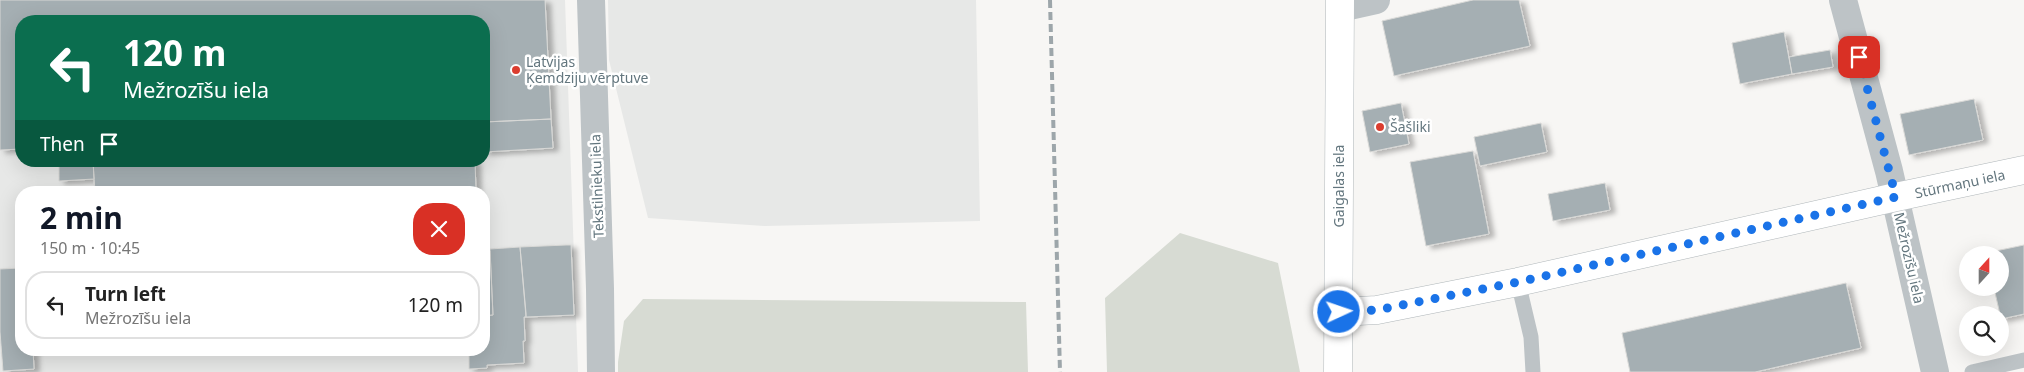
<!DOCTYPE html>
<meta charset="utf-8">
<style>
body{margin:0;font-family:"Noto Sans",sans-serif;background:#f6f6f6;color:#222;height:100vh;display:flex;flex-direction:column;font-size:19px;white-space:nowrap}
*{box-sizing:border-box;margin:0}
p{font-size:16px;color:#767676}
.icon{flex:none;width:28px;height:28px;fill:none;stroke:currentColor;stroke-width:2;stroke-linecap:round;stroke-linejoin:round}
.map{position:relative;flex:1;overflow:hidden}
.details{position:absolute;left:15px;top:186px;width:475px;height:170px;display:flex;flex-direction:column;background:#fff;border-radius:20px;box-shadow:0 5px 20px #0002}
.details>*{flex:none}
.banner{position:absolute;left:15px;top:15px;width:475px;height:152px;border-radius:20px;box-shadow:0 5px 20px #0002;background:#0b6e4f;color:#fff;overflow:hidden}
.needle{width:32px;rotate:21deg}
.tools{position:absolute;left:1959px;top:246px;display:grid;gap:10px}
.tools a{display:grid;place-items:center;width:50px;height:50px;border-radius:50%;background:#fff;box-shadow:0 5px 20px #0002;font-size:25px}
.pin{position:absolute;display:grid;place-items:center;width:42px;height:42px;color:#fff;margin:-21px;border-radius:10px;box-shadow:0 2px 8px #0006}
.me{position:absolute;width:55px;margin:-28px;rotate:87deg;stroke-linejoin:round;filter:drop-shadow(0 0 4px #0008)}
.turn{display:flex;align-items:center;gap:18px;height:105px;padding:0 25px;font-size:22px}
.turn .icon{width:65px;height:65px;stroke-width:2.5}
.turn b{display:block;font-size:35px;line-height:42px}
.then{display:flex;align-items:center;height:48px;padding:0 25px;background:#0003;gap:10px;font-size:19px}
.round{display:grid;place-items:center;flex:none;width:52px;height:52px;border-radius:20px;background:#f6f6f6}
.head{display:flex;align-items:center;justify-content:space-between;height:85px;padding:0 25px}
h1{font-size:30px;font-weight:700;line-height:38px;color:#111827}
ul{padding:0;list-style:none}
li{display:flex;align-items:center;gap:15px;height:68px;margin:0 10px 8px;padding:0 15px;border:2px solid #e0e0e0;border-radius:20px}
li div{flex:1}
li b{display:block;font-size:19px}
li em{font-style:normal}
.map>svg:first-child{display:block}
</style>
<div class="map">
<svg width="2024" height="372" viewBox="0 0 2024 372">
<defs>
<filter id="shadow"><feDropShadow dx="5.5" dy="3" stdDeviation="2.5" flood-color="#0004"/></filter>
</defs>
<rect width="100%" height="100%" fill="#f7f6f4"/>
<!-- built -->
<path fill="#e7e8e7" fill-rule="evenodd" d="M 0,0 L 565,0 L 578,372 L 0,372 ZM 21,21 L 484,21 L 484,161 L 21,161 ZM 21,192 L 484,192 L 484,350 L 21,350 Z
M 608,0 L 976,0 L 980,221 L 765,226 L 648,218 L 609,60 Z"/>
<!-- green -->
<path fill="#d7dbd3" d="M 1180,233 L 1278,263 L 1300,372 L 1107,372 L 1105,298 Z
M 643,299 L 1026,302 L 1028,372 L 618,372 L 618,362 L 624,321 Z"/>
<!-- building -->
<path fill="#a5afb3" stroke="#d8d8d6" filter="url(#shadow)" d="M 0,0 L 545,0 L 551,119 L 484,122 L 484,21 L 21,21 L 21,149 L 0,150 Z
M 1473,0 L 1519,0 L 1530,46 L 1394,76 L 1382,21 Z
M 1784,32 L 1792,74 L 1740,84 L 1732,43 Z
M 1830,50 L 1833,67 L 1792,74 L 1789,57 Z
M 1974,99 L 1983,140 L 1909,155 L 1900,114 Z
M 1401,103 L 1409,144 L 1370,152 L 1362,111 Z
M 551,119 L 553,148 L 484,152 L 484,122 Z
M 1541,123 L 1547,152 L 1480,166 L 1474,137 Z
M 1473,151 L 1489,234 L 1426,246 L 1410,162 Z
M 59,161 L 93,161 L 94,179 L 59,181 Z
M 93,161 L 475,161 L 476,192 L 95,192 Z
M 1605,183 L 1610,210 L 1553,221 L 1548,194 Z
M 566,245 L 571,245 L 574,315 L 526,317 L 520,247 Z
M 2024,245 L 2024,314 L 2001,319 L 1994,288 L 2000,288 L 2000,255 L 1987,255 L 1986,253 Z
M 520,247 L 526,313 L 526,317 L 524,317 L 525,341 L 523,341 L 524,363 L 487,365 L 487,368 L 469,369 L 469,350 L 484,350 L 484,316 L 493,315 L 490,249 Z
M 490,251 L 493,315 L 484,316 L 484,252 Z
M 21,268 L 21,350 L 33,350 L 34,369 L 3,371 L 0,332 L 0,269 Z
M 1846,283 L 1861,348 L 1755,372 L 1630,372 L 1622,333 Z"/>
<g fill="none" stroke-linecap="round" stroke-linejoin="round">
<!-- secondary casing -->
<g stroke="#b0b7ba" stroke-width="29">
<path id="secondary" d="M 1339,312 L 1377,310 L 1518,282 L 1896,197 L 2024,170
M 1338,372 L 1340,0"/>
</g>
<!-- lane -->
<path stroke="#bdc3c6" stroke-width="15" d="M 1518,282 L 1531,337 L 1533,372
M 1972,372 L 2024,360"/>
<!-- street -->
<path stroke="#bdc3c6" stroke-width="28" d="M 591,0 L 600,289 L 601,372
M 1843,0 L 1889,171 L 1935,372
M 1340,8 L 1376,0"/>
<!-- secondary -->
<use href="#secondary" stroke="#fff" stroke-width="28"/>
<!-- rail -->
<path stroke="#9da6aa" stroke-width="4" stroke-dasharray="8 4" stroke-linecap="butt" d="M 1050,0 L 1060,372"/>
</g>
<g fill="none" stroke-linecap="round" stroke-linejoin="round">
<!-- route -->
<path stroke="#1a73e8" stroke-width="9" stroke-dasharray="0 16.2" d="M 1339,312 L 1377,310 L 1518,282 L 1896,197 L 1859,57"/>
</g>
<!-- markers -->
<g fill="#db3d2f" stroke="#fff" stroke-width="2">
<circle cx="516" cy="70" r="5"/>
<circle cx="1380" cy="127" r="5"/>
</g>
<g text-anchor="middle" stroke-width="5" stroke-linejoin="round" paint-order="stroke">
<!-- poi labels -->
<g font-size="14" fill="#63767e" stroke="#fff" text-anchor="start">
<text x="526" y="67">Latvijas<tspan x="526" dy="16">Ķemdziju vērptuve</tspan></text>
<text x="1390" y="132">Šašliki</text>
</g>
<!-- street labels -->
<g font-size="14" fill="#63767e" stroke="#fff">
<text transform="translate(1960 184) rotate(-12)" y="5">Stūrmaņu iela</text>
<text transform="translate(597 186) rotate(-92)" y="5">Tekstilnieku iela</text>
<text transform="translate(1339 186) rotate(-90)" y="5">Gaigalas iela</text>
<text transform="translate(1909 258) rotate(77)" y="5">Mežrozīšu iela</text>
</g>
</g>
</svg>
<div class="tools">
<a><svg class="needle" viewBox="-14 -14 28 28"><path d="M0-13l5 13h-10z" fill="#e53935"/><path d="M0 13l5-13h-10z" fill="#767676"/></svg></a>
<a><svg class="icon" aria-label="search" viewBox="0 0 24 24"><circle cx="10" cy="10" r="6"/><path d="M15 15l6 6"/></svg></a>
</div>
<div class="pin" style="left:1859px;top:57px;background:#d93025"><svg class="icon" aria-label="arrive" viewBox="0 0 24 24"><path d="M6 21V4h12l-3 4 3 4H6"/></svg></div>
<svg class="me" style="left:1339px;top:312px" viewBox="-20 -20 40 40"><circle r="17" fill="#1a73e8" stroke="#fff" stroke-width="3"/><path d="M0-11L8 9 0 5-8 9z" fill="#fff"/></svg>
<div class="banner">
<div class="turn"><svg class="icon" aria-label="left" viewBox="0 0 24 24"><path d="M17 20v-9H6M10 6l-5 5 5 5"/></svg><div><b>120 m</b>Mežrozīšu iela</div></div>
<div class="then">Then<svg class="icon" aria-label="arrive" viewBox="0 0 24 24"><path d="M6 21V4h12l-3 4 3 4H6"/></svg></div>
</div>
<section class="details">
<div class="head"><div><h1>2 min</h1><p>150 m · 10:45</p></div><a class="round" style="background:#d93025;color:#fff"><svg class="icon" aria-label="close" viewBox="0 0 24 24"><path d="M6 6l12 12M18 6L6 18"/></svg></a></div>
<ul>
<li><svg class="icon" aria-label="left" viewBox="0 0 24 24"><path d="M17 20v-9H6M10 6l-5 5 5 5"/></svg><div><b>Turn left</b><p>Mežrozīšu iela</p></div><em>120 m</em></li>
</ul>
</section>
</div>
